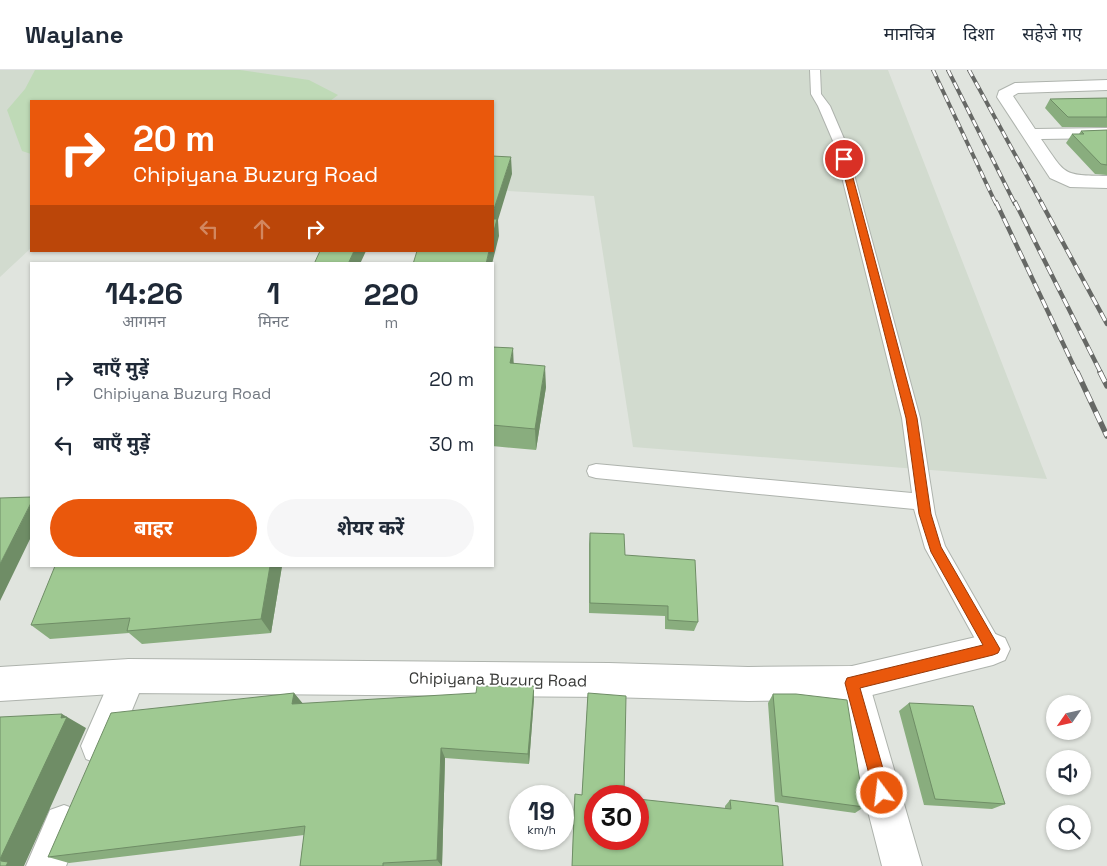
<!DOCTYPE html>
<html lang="hi">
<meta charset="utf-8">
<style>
body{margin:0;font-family:"Space Grotesk","Noto Sans Devanagari",sans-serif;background:#f6f6f7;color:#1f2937;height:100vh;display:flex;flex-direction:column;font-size:19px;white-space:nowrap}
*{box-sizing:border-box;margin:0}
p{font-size:16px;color:#747a83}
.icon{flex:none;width:28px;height:28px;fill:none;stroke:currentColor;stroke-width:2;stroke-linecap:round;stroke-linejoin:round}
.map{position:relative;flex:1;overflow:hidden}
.sheet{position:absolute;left:30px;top:192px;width:464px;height:305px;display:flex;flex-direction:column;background:#fff;border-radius:0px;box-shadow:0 1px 4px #0004}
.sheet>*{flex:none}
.hud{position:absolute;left:30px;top:30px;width:464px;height:152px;border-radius:0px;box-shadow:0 1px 4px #0004;background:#ea580c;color:#fff;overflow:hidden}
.needle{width:32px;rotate:236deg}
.buttons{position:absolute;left:1046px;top:625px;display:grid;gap:10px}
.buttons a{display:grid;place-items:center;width:45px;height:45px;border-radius:50%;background:#fff;box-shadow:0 1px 4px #0004;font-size:25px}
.speed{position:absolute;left:509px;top:715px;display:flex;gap:10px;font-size:25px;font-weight:700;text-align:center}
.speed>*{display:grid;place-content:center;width:65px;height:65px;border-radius:50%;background:#fff;box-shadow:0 1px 4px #0004;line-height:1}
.speed small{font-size:12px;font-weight:400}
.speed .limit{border:8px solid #d22;background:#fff;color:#111}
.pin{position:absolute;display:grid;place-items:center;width:42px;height:42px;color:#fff;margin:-21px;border:2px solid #fff;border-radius:50%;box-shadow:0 1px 5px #0007}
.me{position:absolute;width:55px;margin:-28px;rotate:345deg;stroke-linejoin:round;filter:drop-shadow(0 0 4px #0008)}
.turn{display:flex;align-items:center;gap:18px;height:105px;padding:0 20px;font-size:22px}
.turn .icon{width:65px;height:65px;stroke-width:2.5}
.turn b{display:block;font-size:35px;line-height:42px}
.lanes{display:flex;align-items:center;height:48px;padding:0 20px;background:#0003;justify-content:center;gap:25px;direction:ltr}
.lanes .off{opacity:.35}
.eta{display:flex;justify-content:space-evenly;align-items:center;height:85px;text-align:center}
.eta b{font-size:30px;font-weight:700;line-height:35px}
.button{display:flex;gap:10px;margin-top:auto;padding:10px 20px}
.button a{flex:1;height:58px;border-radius:30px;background:#ea580c;color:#fff;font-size:20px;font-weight:700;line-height:58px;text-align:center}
.button a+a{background:#f6f6f7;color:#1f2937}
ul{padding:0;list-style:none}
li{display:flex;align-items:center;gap:15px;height:65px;padding:0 20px}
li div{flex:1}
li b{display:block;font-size:19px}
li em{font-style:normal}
header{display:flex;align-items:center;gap:30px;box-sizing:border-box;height:70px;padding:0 25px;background:#fff;border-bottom:1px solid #e0e1e3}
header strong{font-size:24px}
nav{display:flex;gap:28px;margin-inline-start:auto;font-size:18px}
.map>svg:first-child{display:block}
</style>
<header>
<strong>Waylane</strong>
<nav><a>मानचित्र</a><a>दिशा</a><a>सहेजे गए</a></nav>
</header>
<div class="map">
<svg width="1107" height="796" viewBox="0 0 1107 796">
<rect width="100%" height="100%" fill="#e0e4de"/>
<!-- built -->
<path fill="#d2dbcf" d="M 0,0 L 888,0 L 1047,409 L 633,377 L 594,126 L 493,120 L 492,31 L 31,31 L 31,178 L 0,207 Z"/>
<!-- green -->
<path fill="#bfdab7" d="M 35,0 L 240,0 L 309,10 L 338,25 L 330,31 L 31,31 L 31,84 L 22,81 L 7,40 L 25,19 Z"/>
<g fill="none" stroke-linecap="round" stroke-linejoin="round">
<!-- service casing -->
<g stroke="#aeb3ad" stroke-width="2">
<path id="service" d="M 810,0 L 820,0 L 821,24 L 830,36 L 845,71 L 920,348 L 935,444 L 945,476 L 1004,579 L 1001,587 L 993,590 L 985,587 L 925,478 L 914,439 L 596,408 L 589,406 L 587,401 L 589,396 L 596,394 L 912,423 L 902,348 L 833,71 L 818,36 L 811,24 Z"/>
</g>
<!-- minor casing -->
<g stroke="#aeb3ad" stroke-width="2">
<path id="minor" d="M 1107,10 L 1107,20 L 1018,23 L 1013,26 L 1035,59 L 1107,58 L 1107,68 L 1041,69 C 1067,106 1061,105 1107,106 L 1107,118 L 1070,117 L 1050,108 L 997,27 L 999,21 L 1015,13 Z
M 129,589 L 141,594 L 146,606 L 112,689 L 99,694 L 86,689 L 81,676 L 117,594 Z
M 852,596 L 864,601 L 869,613 L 922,796 L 882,796 L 835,613 L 840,601 Z
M 64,735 L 78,740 L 83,754 L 66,796 L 26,796 L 50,740 Z"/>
</g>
<!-- tertiary casing -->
<g stroke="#aeb3ad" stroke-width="2">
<path id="tertiary" d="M 993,563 L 1005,568 L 1010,579 L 1005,590 L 993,595 L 852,630 L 748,631 L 609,627 L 129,623 L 0,631 L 0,597 L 129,589 L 609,593 L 748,597 L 852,596 Z"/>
</g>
<!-- service -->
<use href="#service" fill="#fff" fill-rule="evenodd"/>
<!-- minor -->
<use href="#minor" fill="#fff" fill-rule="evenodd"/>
<!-- tertiary -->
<use href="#tertiary" fill="#fff" fill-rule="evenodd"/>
<!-- rail-far2 casing -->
<g stroke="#666865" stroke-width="4">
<path id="rail-far2" d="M 933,0 L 996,134
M 948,0 L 1015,134
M 969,0 L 1042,134"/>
</g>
<!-- rail-far1 casing -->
<g stroke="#666865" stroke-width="4.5">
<path id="rail-far1" d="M 996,132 L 1077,303
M 1015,132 L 1101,303
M 1041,132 L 1107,254"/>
</g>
<!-- rail casing -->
<g stroke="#666865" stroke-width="5.5">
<path id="rail" d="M 1077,302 L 1107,366
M 1100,302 L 1107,316"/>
</g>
<!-- rail-far2 -->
<use href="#rail-far2" stroke="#fff" stroke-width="2.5" stroke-dasharray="7" stroke-linecap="butt"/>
<!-- rail-far1 -->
<use href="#rail-far1" stroke="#fff" stroke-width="3" stroke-dasharray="9" stroke-linecap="butt"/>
<!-- rail -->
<use href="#rail" stroke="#fff" stroke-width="4" stroke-dasharray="11" stroke-linecap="butt"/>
</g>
<!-- wall -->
<path fill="#89ad7e" d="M 1107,28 L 1107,57 L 1062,57 L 1045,38 L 1050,29 Z
M 1107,60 L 1107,105 L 1095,104 L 1066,73 L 1072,64 L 1079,64 L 1081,61 Z
M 492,277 L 546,317 L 536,380 L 492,376 Z
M 590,463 L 625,485 L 698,552 L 694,561 L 665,559 L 665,546 L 589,543 L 589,474 Z
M 282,496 L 271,563 L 142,574 L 129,563 L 50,569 L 31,555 Z
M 294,623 L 303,634 L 534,628 L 529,694 L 445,688 L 442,796 L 300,796 L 304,765 L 69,793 L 48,787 Z
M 588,623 L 595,726 L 725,739 L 725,736 L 730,730 L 783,796 L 572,796 L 574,730 L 575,724 L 582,725 Z
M 773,624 L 864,737 L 855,743 L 775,732 L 768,633 Z
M 909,633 L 1005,734 L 992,739 L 924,735 L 899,641 Z"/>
<!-- shaded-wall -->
<path fill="#6f8d66" d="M 511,87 L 512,104 L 498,150 L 499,166 L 492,194 L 486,194 L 489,181 L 492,181 L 492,145 Z
M 354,181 L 366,181 L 360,194 L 348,194 Z
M 513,278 L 514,300 L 510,293 Z
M 545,296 L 546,317 L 536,380 L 535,359 Z
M 31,433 L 31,467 L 0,531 L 0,494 Z
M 270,496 L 282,496 L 271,563 L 261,549 Z
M 534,616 L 534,628 L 529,694 L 528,684 Z
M 294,623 L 304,635 L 292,634 Z
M 62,644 L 86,658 L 24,796 L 6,796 L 1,791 L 0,789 Z
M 441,678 L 445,688 L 442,796 L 437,790 Z"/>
<!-- building -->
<path fill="#9fc992" stroke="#6f8d66" d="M 1107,28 L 1107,47 L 1068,47 L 1050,29 Z
M 1107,60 L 1107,95 L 1101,94 L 1072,64 L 1084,64 L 1081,61 Z
M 492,86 L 511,87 L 492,145 Z
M 492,149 L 497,149 L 492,169 Z
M 320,181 L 354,181 L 348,194 L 314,194 Z
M 417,181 L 489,181 L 486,194 L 413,194 Z
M 492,277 L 513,278 L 510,293 L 545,296 L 535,359 L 492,355 Z
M 31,427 L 31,433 L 0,494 L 0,428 Z
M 590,463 L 624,464 L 625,485 L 695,490 L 698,552 L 668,550 L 668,536 L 590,533 Z
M 55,496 L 270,496 L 261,549 L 127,561 L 130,548 L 31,555 Z
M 477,616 L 534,616 L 528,684 L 441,678 L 437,790 L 383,793 L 383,796 L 300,796 L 305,756 L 48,787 L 111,643 L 294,623 L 292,634 L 476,623 Z
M 588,623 L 626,626 L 624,726 L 595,726 L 595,769 L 638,769 L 638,729 L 731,739 L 730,730 L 778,736 L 783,796 L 572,796 L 575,724 L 582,725 Z
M 773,624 L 796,624 L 847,630 L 864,737 L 782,726 Z
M 909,633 L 973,636 L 1005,734 L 935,729 Z
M 62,644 L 61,648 L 67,647 L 0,789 L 1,791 L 8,792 L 6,796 L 0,796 L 0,647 Z"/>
<!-- route -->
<path fill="#ea580c" stroke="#983908" d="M 844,87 L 848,89 L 917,348 L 931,444 L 941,477 L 1000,579 L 998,583 L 993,585 L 860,618 L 890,723 L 888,729 L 882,731 L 876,729 L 874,723 L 845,613 L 847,608 L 983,575 L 931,482 L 919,444 L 906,348 L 840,89 Z"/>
<g text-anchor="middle" stroke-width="4" stroke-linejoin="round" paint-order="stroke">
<!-- near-street labels -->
<g font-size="16" fill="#383937" stroke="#fff">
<text transform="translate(498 609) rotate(1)" y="6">Chipiyana Buzurg Road</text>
</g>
</g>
</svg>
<div class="buttons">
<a><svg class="needle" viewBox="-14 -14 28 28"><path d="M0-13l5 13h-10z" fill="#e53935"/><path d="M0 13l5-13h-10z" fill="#747a83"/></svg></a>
<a><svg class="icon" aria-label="sound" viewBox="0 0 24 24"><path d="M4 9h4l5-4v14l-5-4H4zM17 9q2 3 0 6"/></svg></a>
<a><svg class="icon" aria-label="search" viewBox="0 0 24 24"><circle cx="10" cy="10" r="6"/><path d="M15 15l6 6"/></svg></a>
</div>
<div class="speed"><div>19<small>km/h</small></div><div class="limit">30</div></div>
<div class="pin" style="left:844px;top:89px;background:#d93025"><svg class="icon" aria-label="arrive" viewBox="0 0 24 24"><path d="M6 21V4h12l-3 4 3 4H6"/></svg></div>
<svg class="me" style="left:882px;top:723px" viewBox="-20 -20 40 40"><circle r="17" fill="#ea580c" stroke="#fff" stroke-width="3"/><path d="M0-11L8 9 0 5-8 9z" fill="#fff"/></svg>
<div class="hud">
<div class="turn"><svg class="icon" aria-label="right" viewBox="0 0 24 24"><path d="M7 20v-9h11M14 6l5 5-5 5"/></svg><div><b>20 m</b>Chipiyana Buzurg Road</div></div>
<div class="lanes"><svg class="icon off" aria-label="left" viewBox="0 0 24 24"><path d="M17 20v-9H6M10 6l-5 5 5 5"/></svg><svg class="icon off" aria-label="ahead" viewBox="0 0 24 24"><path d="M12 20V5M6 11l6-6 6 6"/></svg><svg class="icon" aria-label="right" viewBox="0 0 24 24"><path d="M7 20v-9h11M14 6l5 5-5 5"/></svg></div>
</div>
<section class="sheet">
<div class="eta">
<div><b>14:26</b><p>आगमन</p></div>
<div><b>1</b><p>मिनट</p></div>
<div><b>220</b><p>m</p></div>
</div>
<ul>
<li><svg class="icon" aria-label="right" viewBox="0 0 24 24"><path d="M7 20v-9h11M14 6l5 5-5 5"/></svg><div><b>दाएँ मुड़ें</b><p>Chipiyana Buzurg Road</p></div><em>20 m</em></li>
<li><svg class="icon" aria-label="left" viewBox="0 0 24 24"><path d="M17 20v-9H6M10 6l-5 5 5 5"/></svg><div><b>बाएँ मुड़ें</b></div><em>30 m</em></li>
</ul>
<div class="button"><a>बाहर</a><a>शेयर करें</a></div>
</section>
</div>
